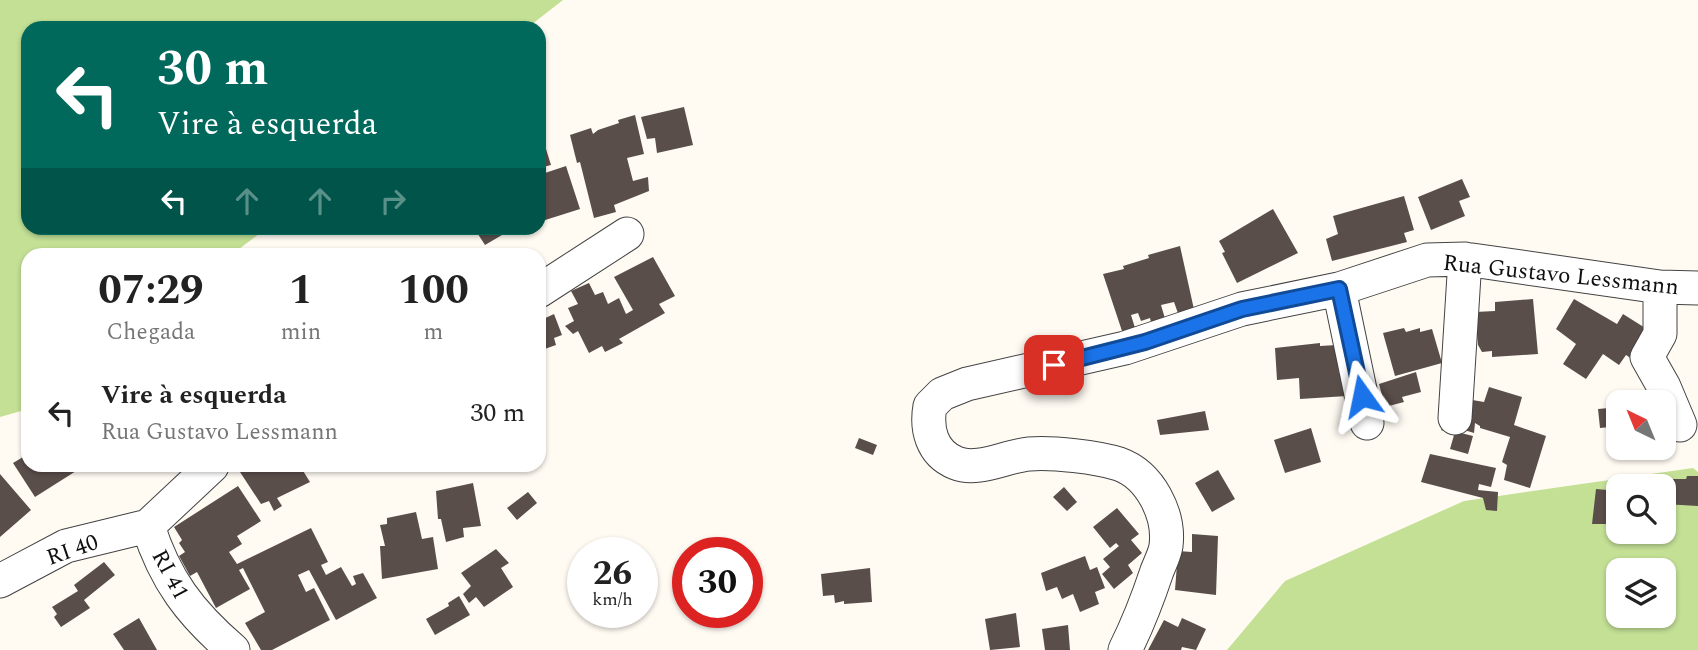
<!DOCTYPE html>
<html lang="pt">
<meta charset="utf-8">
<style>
body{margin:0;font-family:Spectral,serif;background:#f2f2f2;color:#222;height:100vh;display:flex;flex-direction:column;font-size:26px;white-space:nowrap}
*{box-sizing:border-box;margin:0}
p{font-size:23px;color:#767676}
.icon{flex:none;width:38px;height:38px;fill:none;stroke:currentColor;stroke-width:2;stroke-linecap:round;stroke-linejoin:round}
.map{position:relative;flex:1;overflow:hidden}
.details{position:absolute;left:21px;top:248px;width:525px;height:224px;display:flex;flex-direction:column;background:#fff;border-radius:21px;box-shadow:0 2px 5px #0004}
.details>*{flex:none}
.banner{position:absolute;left:21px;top:21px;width:525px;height:214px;border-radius:21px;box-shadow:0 2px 5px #0004;background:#00695c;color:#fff;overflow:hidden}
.needle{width:46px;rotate:317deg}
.tools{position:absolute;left:1606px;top:390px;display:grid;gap:14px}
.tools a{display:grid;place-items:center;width:70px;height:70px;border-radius:14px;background:#fff;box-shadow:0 2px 5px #0004;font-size:35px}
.speed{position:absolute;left:567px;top:537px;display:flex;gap:14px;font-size:35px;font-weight:700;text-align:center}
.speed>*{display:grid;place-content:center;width:91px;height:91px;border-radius:50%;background:#fff;box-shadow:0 2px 5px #0004;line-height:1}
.speed small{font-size:18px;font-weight:400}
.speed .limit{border:10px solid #d22;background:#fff;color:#111}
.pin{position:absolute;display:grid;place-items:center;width:60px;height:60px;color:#fff;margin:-30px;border-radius:14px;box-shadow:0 4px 10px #0006}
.me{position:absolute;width:77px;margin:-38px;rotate:348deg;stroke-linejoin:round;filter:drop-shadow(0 0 5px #0008)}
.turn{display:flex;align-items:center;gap:24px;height:147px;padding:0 21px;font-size:32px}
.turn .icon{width:91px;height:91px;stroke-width:2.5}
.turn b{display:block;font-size:49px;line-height:60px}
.lanes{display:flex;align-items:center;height:66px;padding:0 21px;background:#0003;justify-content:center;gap:35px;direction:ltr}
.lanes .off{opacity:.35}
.eta{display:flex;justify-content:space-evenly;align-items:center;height:119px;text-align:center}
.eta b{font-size:42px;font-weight:700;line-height:49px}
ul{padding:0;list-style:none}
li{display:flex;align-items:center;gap:21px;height:91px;padding:0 21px}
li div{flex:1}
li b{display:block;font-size:26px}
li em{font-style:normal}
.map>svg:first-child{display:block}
</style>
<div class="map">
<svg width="1698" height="650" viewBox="0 0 1698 650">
<rect width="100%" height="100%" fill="#fffbf3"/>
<!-- forest -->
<path fill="#c3e095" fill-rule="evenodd" d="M 0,0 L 563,0 L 527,28 L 28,28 L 28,228 L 267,228 L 231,255 L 28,256 L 28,409 L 0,417 Z
M 1693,468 L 1698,472 L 1698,650 L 1227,650 L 1285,581 L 1464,501 ZM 1619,486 L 1664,486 L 1664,532 L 1619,532 ZM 1619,570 L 1664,570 L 1664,616 L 1619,616 Z"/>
<!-- building -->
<path fill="#5a4e4b" d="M 684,107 L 693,145 L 657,153 L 655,138 L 647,139 L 641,117 Z
M 635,115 L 644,154 L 627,158 L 633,181 L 648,177 L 649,191 L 614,205 L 616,212 L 594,218 L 580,162 L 577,163 L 570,135 L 591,128 L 593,134 L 598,130 L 619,123 L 618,120 Z
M 546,149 L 551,165 L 539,168 L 539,151 Z
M 566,166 L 580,209 L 539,222 L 539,175 Z
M 1462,179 L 1470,197 L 1459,201 L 1465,216 L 1431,230 L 1418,197 Z
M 1404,196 L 1414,230 L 1404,233 L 1407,242 L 1332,261 L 1326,239 L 1338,234 L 1333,216 Z
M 1273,209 L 1298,253 L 1237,283 L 1222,253 L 1225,252 L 1219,241 Z
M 474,228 L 514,228 L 485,245 Z
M 1180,246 L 1195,314 L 1180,319 L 1174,302 L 1161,305 L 1166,322 L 1152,326 L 1150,318 L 1141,321 L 1138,313 L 1131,315 L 1136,331 L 1123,334 L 1103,274 L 1124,269 L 1123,266 L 1149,258 L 1148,255 Z
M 653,257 L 675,296 L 659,304 L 665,313 L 619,339 L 623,343 L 605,352 L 602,346 L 589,353 L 578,331 L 573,334 L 565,326 L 574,321 L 568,308 L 578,304 L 571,291 L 589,283 L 595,295 L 603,292 L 608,304 L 619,298 L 626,314 L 633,310 L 614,277 Z
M 1533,299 L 1538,354 L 1492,357 L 1492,351 L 1482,352 L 1478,345 L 1475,312 L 1495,311 L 1495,302 Z
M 1574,299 L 1617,324 L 1623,314 L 1650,331 L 1632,359 L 1626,355 L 1619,365 L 1603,354 L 1586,379 L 1563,364 L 1576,344 L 1556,329 Z
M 554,314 L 562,335 L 554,338 L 556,345 L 539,351 L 539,321 Z
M 1404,328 L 1406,332 L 1420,328 L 1420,332 L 1432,329 L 1442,363 L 1395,376 L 1383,333 Z
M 1320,343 L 1320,346 L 1337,345 L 1339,374 L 1354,372 L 1357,425 L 1341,426 L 1341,416 L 1349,416 L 1347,396 L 1300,399 L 1299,378 L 1277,380 L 1275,348 Z
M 1416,372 L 1421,392 L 1402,397 L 1404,402 L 1385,407 L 1379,384 Z
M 1489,387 L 1522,397 L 1514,425 L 1546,436 L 1530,488 L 1504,480 L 1507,465 L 1502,462 L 1510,437 L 1480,428 L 1480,426 L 1475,423 L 1474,433 L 1458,428 L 1457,432 L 1473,436 L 1468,454 L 1450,449 L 1454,435 L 1441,430 L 1461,398 L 1484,402 Z
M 1617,397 L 1619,435 L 1612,435 L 1610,427 L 1600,428 L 1598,409 L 1609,408 L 1608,399 Z
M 1205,411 L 1209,430 L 1160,435 L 1157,420 Z
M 1311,428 L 1321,462 L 1285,473 L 1274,440 Z
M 859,438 L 877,445 L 873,455 L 855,448 Z
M 28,454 L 28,466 L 84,466 L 35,497 L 13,463 Z
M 1430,454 L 1496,468 L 1491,487 L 1479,484 L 1478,490 L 1498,492 L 1497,511 L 1486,510 L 1483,498 L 1421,482 Z
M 249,466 L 300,466 L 310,482 L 277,498 L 282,506 L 274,511 L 269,501 L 261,504 L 240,472 Z
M 1218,470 L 1235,499 L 1212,512 L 1195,483 Z
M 0,474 L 31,510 L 0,537 Z
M 1687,476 L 1698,476 L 1698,506 L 1664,504 L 1664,486 L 1648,486 L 1648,479 L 1686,479 Z
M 473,483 L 481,526 L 463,528 L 464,537 L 446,542 L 441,519 L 438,519 L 436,491 Z
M 238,486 L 261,521 L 237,536 L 242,544 L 229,552 L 237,564 L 311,528 L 328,562 L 321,565 L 326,575 L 341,567 L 352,586 L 356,584 L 353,576 L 363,573 L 377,598 L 336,620 L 309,570 L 298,575 L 306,592 L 314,588 L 330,620 L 272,650 L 261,650 L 245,623 L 265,612 L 243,568 L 239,570 L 250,589 L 216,608 L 197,572 L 190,576 L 179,556 L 185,552 L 179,543 L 182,540 L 174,527 Z
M 1064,487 L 1077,502 L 1067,511 L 1053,497 Z
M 1596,489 L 1619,491 L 1619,524 L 1592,524 Z
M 528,492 L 537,503 L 517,520 L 507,508 Z
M 1117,508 L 1139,534 L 1131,540 L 1142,553 L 1128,565 L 1133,573 L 1114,589 L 1102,574 L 1110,567 L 1103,559 L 1119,546 L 1116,543 L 1110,548 L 1093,527 Z
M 416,512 L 422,539 L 433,537 L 438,569 L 382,579 L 380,546 L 385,546 L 380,525 L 387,524 L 387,518 Z
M 1192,534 L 1218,536 L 1216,595 L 1175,590 L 1178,551 L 1192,552 Z
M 496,549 L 509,563 L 501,568 L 513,587 L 484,607 L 476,597 L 469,603 L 463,594 L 471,586 L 461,573 Z
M 1085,556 L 1090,570 L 1097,567 L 1105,588 L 1095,592 L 1099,604 L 1080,612 L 1073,594 L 1062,599 L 1057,587 L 1046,591 L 1041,573 Z
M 104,562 L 115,575 L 84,600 L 90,608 L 61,627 L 54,617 L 57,614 L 52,607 L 78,591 L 74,585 Z
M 870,568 L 872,602 L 844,604 L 844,601 L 835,603 L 834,595 L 823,596 L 821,574 Z
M 459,596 L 470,615 L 435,635 L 426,619 L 449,606 L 448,603 Z
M 1016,613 L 1020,647 L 990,650 L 985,619 Z
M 139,618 L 157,650 L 124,650 L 113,634 Z
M 1182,618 L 1206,629 L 1196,650 L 1182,647 L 1181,650 L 1148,650 L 1164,620 L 1178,627 Z
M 1068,625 L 1070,650 L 1045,650 L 1042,629 Z"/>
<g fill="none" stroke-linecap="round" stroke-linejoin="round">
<!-- minor casing -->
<g stroke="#434343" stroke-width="35">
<path id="minor" d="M 1660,287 L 1660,334 L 1647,357 L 1664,387 L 1680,425
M 1339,289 L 1367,423
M 539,291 L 627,234
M 1455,418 L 1465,259
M 212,466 L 148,526 C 165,580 190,613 233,650
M 0,581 L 66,546 L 148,526
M 1125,650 C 1138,624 1148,598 1157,571 C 1160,563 1165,554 1166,546 C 1170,514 1150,475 1119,464 C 1097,457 1052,452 1029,454 C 1006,456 978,472 956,463 C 931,453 926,428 930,406 L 942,394 L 967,384 L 1125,348 L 1242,309 L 1339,289 L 1427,260 L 1465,259 L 1660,287 L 1698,288"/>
</g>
<!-- minor -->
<use href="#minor" stroke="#fff" stroke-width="33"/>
</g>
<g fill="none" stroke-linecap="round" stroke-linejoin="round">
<!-- route casing -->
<g stroke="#114b97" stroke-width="18">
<path id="route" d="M 1054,365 L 1145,342 L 1242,309 L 1339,289 L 1362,396"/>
</g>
<!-- route -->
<use href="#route" stroke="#1a73e8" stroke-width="12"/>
</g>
<g text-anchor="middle" stroke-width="7" stroke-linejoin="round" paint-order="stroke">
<!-- street labels -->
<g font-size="23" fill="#101010" stroke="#fff">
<text transform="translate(1561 274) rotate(6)" y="8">Rua Gustavo Lessmann</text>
<text transform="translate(72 549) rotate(-19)" y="8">RI 40</text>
<text transform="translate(171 574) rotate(62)" y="8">RI 41</text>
</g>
</g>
</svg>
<div class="tools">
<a><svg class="needle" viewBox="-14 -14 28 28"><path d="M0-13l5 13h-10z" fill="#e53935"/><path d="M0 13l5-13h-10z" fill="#767676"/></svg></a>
<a><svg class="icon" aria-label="search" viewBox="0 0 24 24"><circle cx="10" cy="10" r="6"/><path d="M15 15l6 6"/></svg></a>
<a><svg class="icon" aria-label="layers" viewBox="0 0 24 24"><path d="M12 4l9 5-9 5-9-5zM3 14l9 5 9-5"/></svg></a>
</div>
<div class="speed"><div>26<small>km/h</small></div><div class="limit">30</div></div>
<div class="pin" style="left:1054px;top:365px;background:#d93025"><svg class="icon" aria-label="arrive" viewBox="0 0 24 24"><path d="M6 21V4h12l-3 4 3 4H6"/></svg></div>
<svg class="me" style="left:1362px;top:396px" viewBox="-20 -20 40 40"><path d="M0-17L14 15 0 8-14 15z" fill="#1a73e8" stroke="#fff" stroke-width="4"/></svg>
<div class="banner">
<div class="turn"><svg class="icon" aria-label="left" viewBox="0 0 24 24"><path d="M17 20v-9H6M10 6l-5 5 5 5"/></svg><div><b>30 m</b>Vire à esquerda</div></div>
<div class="lanes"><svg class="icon" aria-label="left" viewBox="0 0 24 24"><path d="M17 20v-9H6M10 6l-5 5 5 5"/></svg><svg class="icon off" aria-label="ahead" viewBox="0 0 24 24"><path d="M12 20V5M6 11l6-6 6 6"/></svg><svg class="icon off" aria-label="ahead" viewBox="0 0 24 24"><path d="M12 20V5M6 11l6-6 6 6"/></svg><svg class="icon off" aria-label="right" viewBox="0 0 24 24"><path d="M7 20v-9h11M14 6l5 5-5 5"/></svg></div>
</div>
<section class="details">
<div class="eta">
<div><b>07:29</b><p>Chegada</p></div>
<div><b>1</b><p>min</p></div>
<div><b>100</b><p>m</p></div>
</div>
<ul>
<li><svg class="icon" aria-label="left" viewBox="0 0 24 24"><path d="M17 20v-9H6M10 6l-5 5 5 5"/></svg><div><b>Vire à esquerda</b><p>Rua Gustavo Lessmann</p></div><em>30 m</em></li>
</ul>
</section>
</div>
